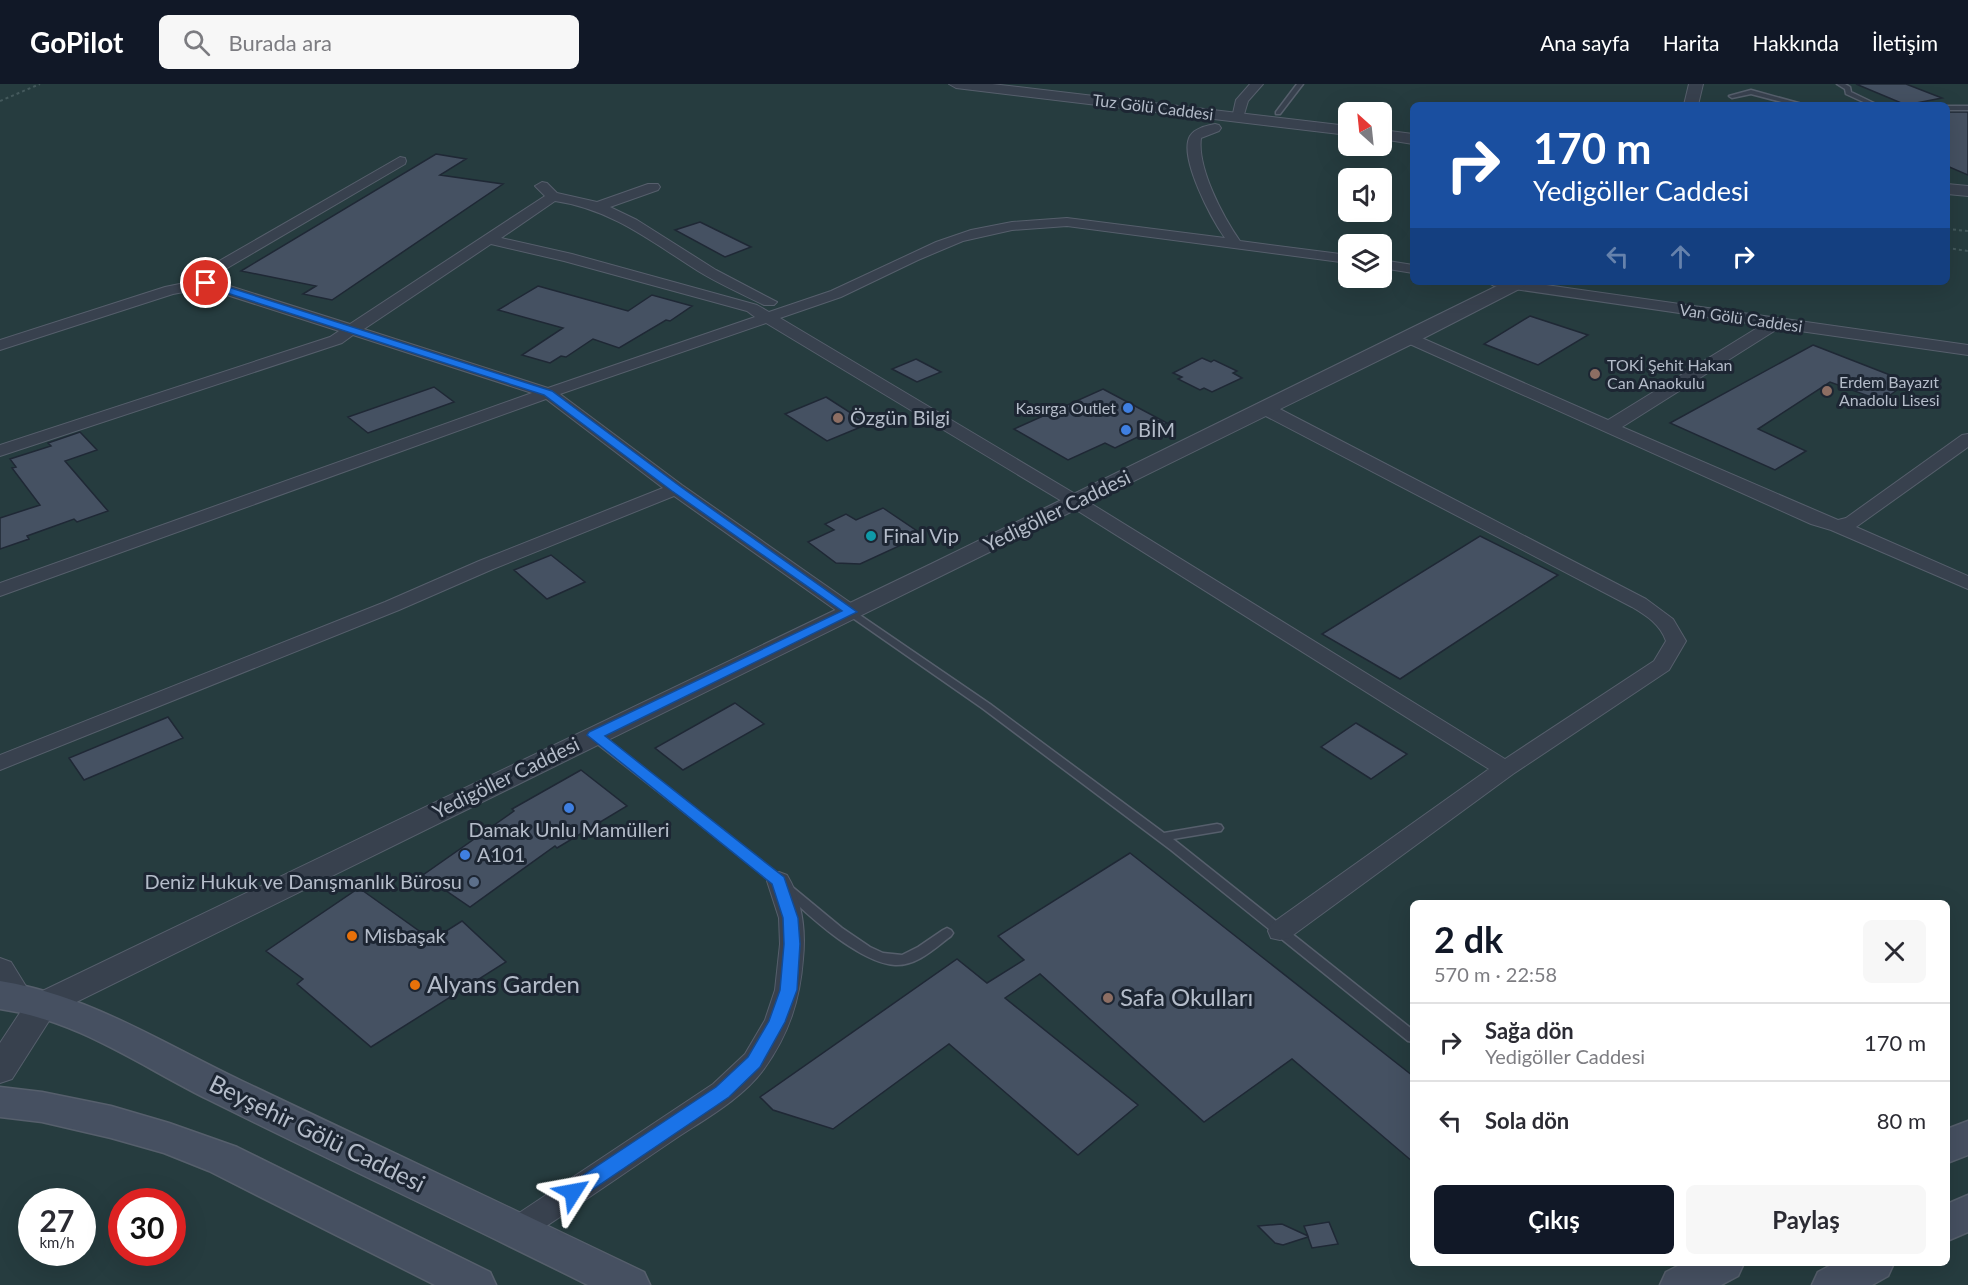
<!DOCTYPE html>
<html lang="tr">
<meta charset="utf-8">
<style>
body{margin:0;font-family:Lato,sans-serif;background:#f7f7f7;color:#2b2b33;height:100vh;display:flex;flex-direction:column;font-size:22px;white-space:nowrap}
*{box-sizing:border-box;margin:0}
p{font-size:20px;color:#7c7c81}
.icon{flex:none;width:33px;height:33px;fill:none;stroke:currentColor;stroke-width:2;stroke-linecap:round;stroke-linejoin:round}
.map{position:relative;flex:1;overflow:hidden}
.sheet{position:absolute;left:1410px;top:816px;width:540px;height:366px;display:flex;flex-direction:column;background:#fff;border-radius:9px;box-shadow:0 6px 24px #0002}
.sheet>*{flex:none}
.banner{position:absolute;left:1410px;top:18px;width:540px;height:183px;border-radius:9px;box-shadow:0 6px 24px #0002;background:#1a4fa0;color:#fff;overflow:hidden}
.needle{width:39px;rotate:333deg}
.controls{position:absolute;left:1338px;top:18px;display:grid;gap:12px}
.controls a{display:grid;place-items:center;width:54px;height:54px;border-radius:9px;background:#fff;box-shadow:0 6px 24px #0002;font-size:30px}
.speed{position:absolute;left:18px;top:1104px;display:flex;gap:12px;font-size:30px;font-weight:700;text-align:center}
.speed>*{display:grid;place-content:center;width:78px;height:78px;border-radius:50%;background:#fff;box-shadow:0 6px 24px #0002;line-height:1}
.speed small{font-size:15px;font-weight:400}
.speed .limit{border:9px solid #d22;background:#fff;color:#111}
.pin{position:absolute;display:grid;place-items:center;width:51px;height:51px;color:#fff;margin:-26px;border:3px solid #fff;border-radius:50%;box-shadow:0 2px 6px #0007}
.me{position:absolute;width:66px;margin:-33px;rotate:56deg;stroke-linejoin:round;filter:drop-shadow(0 0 4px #0008)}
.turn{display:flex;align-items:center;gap:21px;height:126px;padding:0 24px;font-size:27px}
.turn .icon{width:78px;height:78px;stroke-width:2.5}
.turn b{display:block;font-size:42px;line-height:51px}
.lanes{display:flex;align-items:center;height:57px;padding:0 24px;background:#0003;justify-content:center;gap:30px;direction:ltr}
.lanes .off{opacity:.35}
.round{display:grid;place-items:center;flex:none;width:63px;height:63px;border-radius:9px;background:#f7f7f7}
.summary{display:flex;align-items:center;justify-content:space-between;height:102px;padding:0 24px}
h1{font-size:36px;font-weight:700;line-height:45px;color:#111827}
.button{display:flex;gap:12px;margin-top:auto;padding:12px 24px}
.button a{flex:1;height:69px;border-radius:9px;background:#111827;color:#fff;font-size:24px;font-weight:700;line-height:69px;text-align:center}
.button a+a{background:#f7f7f7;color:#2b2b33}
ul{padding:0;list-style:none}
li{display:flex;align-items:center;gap:18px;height:78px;padding:0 24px;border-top:2px solid #e1e1e2}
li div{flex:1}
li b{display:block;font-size:22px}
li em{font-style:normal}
header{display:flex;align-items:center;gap:36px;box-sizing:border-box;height:84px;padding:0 30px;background:#111827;color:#fff}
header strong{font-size:28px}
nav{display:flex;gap:33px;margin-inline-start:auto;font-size:21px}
.search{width:420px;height:54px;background:#f7f7f7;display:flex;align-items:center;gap:15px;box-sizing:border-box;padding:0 21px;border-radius:9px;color:#7c7c81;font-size:22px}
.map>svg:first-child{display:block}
</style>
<header>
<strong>GoPilot</strong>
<div class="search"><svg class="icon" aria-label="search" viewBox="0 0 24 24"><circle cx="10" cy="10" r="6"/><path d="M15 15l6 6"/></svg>Burada ara</div>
<nav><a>Ana sayfa</a><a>Harita</a><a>Hakkında</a><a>İletişim</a></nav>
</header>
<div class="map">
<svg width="1968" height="1201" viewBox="0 0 1968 1201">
<rect width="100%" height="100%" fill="#242f3e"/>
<!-- green -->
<path fill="#263c3f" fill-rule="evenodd" d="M 0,0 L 1968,0 L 1968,1201 L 0,1201 ZM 1413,21 L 1947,21 L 1947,198 L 1413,198 ZM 1348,28 L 1382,28 L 1382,62 L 1348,62 ZM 1348,94 L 1382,94 L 1382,128 L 1348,128 ZM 1348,160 L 1382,160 L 1382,194 L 1348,194 ZM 1413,819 L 1947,819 L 1947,1179 L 1413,1179 ZM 32,1118 L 82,1118 L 82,1168 L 32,1168 ZM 122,1118 L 172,1118 L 172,1168 L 122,1168 Z"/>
<!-- building -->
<path fill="#455162" stroke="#1f2835" stroke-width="1.5" d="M 1856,0 L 1906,0 L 1942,14 L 1906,21 Z
M 1947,28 L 1968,28 L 1968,91 L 1947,82 Z
M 436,70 L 466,75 L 440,91 L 503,100 L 332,216 L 303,210 L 316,202 L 241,187 Z
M 700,138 L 751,163 L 725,173 L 675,146 Z
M 538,202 L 628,227 L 652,211 L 692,222 L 670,237 L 666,236 L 619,264 L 593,255 L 566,273 L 561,272 L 550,279 L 522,271 L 563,244 L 498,226 Z
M 1530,232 L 1588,251 L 1538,281 L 1484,260 Z
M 1813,261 L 1908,298 L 1882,317 L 1830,298 L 1758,345 L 1806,367 L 1775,386 L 1670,339 Z
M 1202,274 L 1211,278 L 1214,276 L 1237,287 L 1233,289 L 1242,294 L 1212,308 L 1204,304 L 1200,306 L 1178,295 L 1182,293 L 1173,289 Z
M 916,275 L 941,288 L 917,298 L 892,285 Z
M 434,303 L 454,318 L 368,349 L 348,333 Z
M 1103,305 L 1167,339 L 1115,364 L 1105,359 L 1068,376 L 1014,345 Z
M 826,313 L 868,340 L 827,357 L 785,330 Z
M 80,348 L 97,366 L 65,377 L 108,427 L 77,438 L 74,435 L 27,452 L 29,455 L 0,465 L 0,434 L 40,421 L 12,384 L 16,383 L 10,375 L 51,362 L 48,359 Z
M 883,424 L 923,451 L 860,480 L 836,479 L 808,458 L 834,446 L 825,440 L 846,430 L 856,436 Z
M 1480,452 L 1558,491 L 1400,595 L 1322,550 Z
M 551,471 L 585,498 L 547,515 L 514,486 Z
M 735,619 L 764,640 L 683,686 L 655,664 Z
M 168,633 L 183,654 L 84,696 L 69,674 Z
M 1356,639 L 1407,670 L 1371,695 L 1321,663 Z
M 581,686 L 627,722 L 557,764 L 555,762 L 470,823 L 423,791 L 514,727 L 512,725 Z
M 1130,769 L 1413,992 L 1413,1078 L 1292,975 L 1204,1038 L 1040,890 L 1005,914 L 1138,1021 L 1078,1071 L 949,960 L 833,1045 L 773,1026 L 760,1013 L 957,875 L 987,899 L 1024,876 L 998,852 Z
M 359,804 L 432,856 L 462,837 L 506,878 L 371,963 L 297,900 L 303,895 L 266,867 Z
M 1329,1138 L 1338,1160 L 1312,1164 L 1308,1153 L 1283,1161 L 1275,1159 L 1258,1142 L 1282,1140 L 1308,1152 L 1304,1142 Z"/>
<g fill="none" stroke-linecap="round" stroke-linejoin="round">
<!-- service casing -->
<g stroke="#565f6c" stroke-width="3">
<path id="service" d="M 1297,0 L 1303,0 L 1280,30 L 1276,30 L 1276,28 Z
M 1837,0 L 1845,0 L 1850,3 L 1851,8 L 1878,21 L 1870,21 L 1846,10 L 1845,5 Z
M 1751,6 L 1802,20 L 1803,21 L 1793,21 L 1751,10 L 1732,14 L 1729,12 Z
M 1947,22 L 1968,22 L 1968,26 L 1947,26 Z
M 851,525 L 990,620 L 1164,749 L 1217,740 L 1221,741 L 1223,744 L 1221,747 L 1173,755 L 1413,946 L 1413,958 L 1408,957 L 1171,766 L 982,624 L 847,530 L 846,528 Z
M 594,647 L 598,648 L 767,782 L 842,844 L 870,863 L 883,869 L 902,871 L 918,863 L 943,846 L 947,844 L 951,846 L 953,849 L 951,852 C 935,864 917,882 895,881 C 879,880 863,871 849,862 C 820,844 795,817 769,796 C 710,748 650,701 590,654 L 589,651 L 590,648 Z"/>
</g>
<!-- minor casing -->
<g stroke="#565f6c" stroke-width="2">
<path id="minor" d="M 1250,0 L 1263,0 L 1248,17 L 1242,37 L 1234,37 L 1232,34 L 1236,16 Z
M 1215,40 L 1219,41 L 1221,44 L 1219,47 L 1201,54 C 1197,84 1223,133 1240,157 L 1348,171 L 1348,179 L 1067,142 L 1012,146 L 963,157 L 918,176 L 841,213 L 780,234 L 1082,414 L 1505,675 L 1654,577 L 1666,557 C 1660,540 1647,532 1632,523 L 1260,329 L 1258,325 L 1260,321 L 1272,321 L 1646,515 L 1673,535 L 1686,557 L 1669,586 L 1513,690 L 1289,854 L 1280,856 L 1271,854 L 1268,847 L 1271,840 L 1489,685 L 1070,422 L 766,239 L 560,310 L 682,401 L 858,524 L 861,528 L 858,532 L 844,532 L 674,412 L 493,485 L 399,526 L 0,686 L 0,671 L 385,518 L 479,477 L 663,404 L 546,315 L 0,512 L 0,499 L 532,309 L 353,251 L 342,259 L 0,372 L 0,361 L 330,253 L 339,247 L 205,204 L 173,210 L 0,266 L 0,256 L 165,203 L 199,196 L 200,191 L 207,184 L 400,73 L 405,74 L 406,77 L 405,80 L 217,190 L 214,197 L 350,240 L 545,112 L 535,102 L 542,98 L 547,99 L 557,109 L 597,118 L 648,100 L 658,100 L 660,103 L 658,106 L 610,123 L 637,136 L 716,186 L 777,218 L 774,221 L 764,221 C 742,210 719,200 698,187 C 652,158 611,125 555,117 L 501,154 L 572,170 L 757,221 L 769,228 L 831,207 L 936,158 L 971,146 L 1012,138 L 1067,134 L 1225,154 C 1212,136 1178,73 1190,52 C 1195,44 1206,42 1215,40 ZM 491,160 L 564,177 L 747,227 L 755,233 L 548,304 L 364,245 Z
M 1382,176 L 1413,181 L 1413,189 L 1382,184 Z
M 1487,198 L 1525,198 L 1968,261 L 1968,271 L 1779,244 L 1622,343 L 1838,436 L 1846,434 L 1962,351 L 1968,350 L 1968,363 L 1856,443 L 1968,492 L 1968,505 L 1831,446 L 1811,440 L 1403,257 L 1401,254 L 1409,249 L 1415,251 L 1608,336 L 1762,241 L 1494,202 Z
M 779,788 L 787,791 C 802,816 806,846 803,875 C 800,916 789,950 764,985 C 742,1015 705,1035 675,1055 C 626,1088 577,1122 527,1155 L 517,1159 L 507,1155 L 502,1146 L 507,1137 L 713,1000 L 745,970 L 765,936 L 775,906 L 780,860 L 779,834 L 767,797 L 771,791 Z"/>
</g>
<!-- tertiary casing -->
<g stroke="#565f6c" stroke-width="2">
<path id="tertiary" d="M 949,0 L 992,0 L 1348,42 L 1348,51 L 956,4 Z
M 1689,0 L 1703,0 L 1698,21 L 1684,21 Z
M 1382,46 L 1413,50 L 1413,60 L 1382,55 Z
M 1947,100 L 1968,102 L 1968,112 L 1947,110 Z
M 1505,198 L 1528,198 L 1525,202 L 1416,258 L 54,929 L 12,995 L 0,999 L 0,959 L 25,921 L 16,924 L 5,921 L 0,912 L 0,874 L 11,878 L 32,912 L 931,480 Z"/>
</g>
<!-- secondary casing -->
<g stroke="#565f6c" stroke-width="3">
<path id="secondary" d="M 0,897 C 89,911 162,959 242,997 C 376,1061 510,1123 644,1188 L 650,1201 L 588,1201 C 462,1138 334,1078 207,1015 C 139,981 77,936 0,925 Z
M 0,1003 L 42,1008 L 111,1022 L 169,1039 L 237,1063 L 490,1188 L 496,1201 L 435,1201 L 209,1087 L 164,1069 L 111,1054 L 42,1038 L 0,1033 Z
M 1968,1037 L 1968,1071 L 1947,1079 L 1947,1045 Z
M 1968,1111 L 1968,1148 L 1947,1157 L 1947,1120 Z
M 1684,1179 L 1744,1179 L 1738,1192 L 1721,1201 L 1660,1201 L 1666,1188 Z
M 1835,1179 L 1894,1179 L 1888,1192 L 1872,1201 L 1812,1201 L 1818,1188 Z"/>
</g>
<!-- path -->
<path stroke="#44595c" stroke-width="2" stroke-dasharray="3 3" stroke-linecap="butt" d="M 0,17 L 40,0
M 1947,145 L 1968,147
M 1947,164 L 1968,167"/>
<!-- service -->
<use href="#service" fill="#38414e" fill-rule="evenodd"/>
<!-- minor -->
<use href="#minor" fill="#38414e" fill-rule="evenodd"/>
<!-- tertiary -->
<use href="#tertiary" fill="#38414e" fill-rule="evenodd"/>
<!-- secondary -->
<use href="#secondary" fill="#465061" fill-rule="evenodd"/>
</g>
<!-- route -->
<path fill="#1a73e8" stroke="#114b97" stroke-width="1.5" d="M 202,197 L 209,197 L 552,307 L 681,403 L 857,528 L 605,652 L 784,793 L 798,834 L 800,860 L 797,906 L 785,938 L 760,983 L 729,1013 L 580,1114 L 573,1116 L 567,1114 L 564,1108 L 567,1102 L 716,1003 L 748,973 L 769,937 L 780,906 L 784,860 L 783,834 L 772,800 L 587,651 L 589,648 L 842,527 L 672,407 L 544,311 L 202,201 Z"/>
<!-- markers -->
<g fill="#8d6e63" stroke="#1d2633" stroke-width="2">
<circle cx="1595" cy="290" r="6"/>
<circle cx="1827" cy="307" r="6"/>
<circle cx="838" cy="334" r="6"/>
<circle cx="1108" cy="914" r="6"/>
</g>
<g fill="#3f7fe0" stroke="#1d2633" stroke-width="2">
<circle cx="1128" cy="324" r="6"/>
<circle cx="1126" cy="346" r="6"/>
<circle cx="569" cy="724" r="6"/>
<circle cx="465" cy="771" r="6"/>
</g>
<circle fill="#0f9aa8" stroke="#1d2633" stroke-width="2" cx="871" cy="452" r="6"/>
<circle fill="#5c6f8a" stroke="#1d2633" stroke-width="2" cx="474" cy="798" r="6"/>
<g fill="#e8710a" stroke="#1d2633" stroke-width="2">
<circle cx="352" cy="852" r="6"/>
<circle cx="415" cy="901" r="6"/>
</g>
<g text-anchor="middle" stroke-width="6" stroke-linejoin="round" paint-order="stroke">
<!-- far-street labels -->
<g font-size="16" fill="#b4bcc9" stroke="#1d2633">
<text transform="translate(1153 23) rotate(7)" y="6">Tuz Gölü Caddesi</text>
<text transform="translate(1741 234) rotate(8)" y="6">Van Gölü Caddesi</text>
</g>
<!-- far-poi labels -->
<g font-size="16" fill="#b4bcc9" stroke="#1d2633" text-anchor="start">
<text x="1607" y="287">TOKİ Şehit Hakan<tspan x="1607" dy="18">Can Anaokulu</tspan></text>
<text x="1839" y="304">Erdem Bayazıt<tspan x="1839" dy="18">Anadolu Lisesi</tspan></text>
<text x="1116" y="330" text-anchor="end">Kasırga Outlet</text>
</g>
<!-- poi labels -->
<g font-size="20" fill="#b4bcc9" stroke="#1d2633" text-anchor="start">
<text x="850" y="341">Özgün Bilgi</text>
<text x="1138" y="353">BİM</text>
<text x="883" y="459">Final Vip</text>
<text x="569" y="753" text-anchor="middle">Damak Unlu Mamülleri</text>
<text x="477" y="778">A101</text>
<text x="462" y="805" text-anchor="end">Deniz Hukuk ve Danışmanlık Bürosu</text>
<text x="364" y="859">Misbaşak</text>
</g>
<!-- street labels -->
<g font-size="20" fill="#b4bcc9" stroke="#1d2633">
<text transform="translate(1057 427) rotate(-26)" y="7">Yedigöller Caddesi</text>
<text transform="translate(506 694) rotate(-26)" y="7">Yedigöller Caddesi</text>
</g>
<!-- near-poi labels -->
<g font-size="24" fill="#b4bcc9" stroke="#1d2633" text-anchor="start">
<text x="427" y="909">Alyans Garden</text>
<text x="1120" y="922">Safa Okulları</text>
</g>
<!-- near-street labels -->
<g font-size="24" fill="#b4bcc9" stroke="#1d2633">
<text transform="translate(317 1050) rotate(26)" y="8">Beyşehir Gölü Caddesi</text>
</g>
</g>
</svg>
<div class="controls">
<a><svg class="needle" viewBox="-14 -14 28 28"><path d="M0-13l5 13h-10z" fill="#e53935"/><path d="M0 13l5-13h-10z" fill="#7c7c81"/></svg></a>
<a><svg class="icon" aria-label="sound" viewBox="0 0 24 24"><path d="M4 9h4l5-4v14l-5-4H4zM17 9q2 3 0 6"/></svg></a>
<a><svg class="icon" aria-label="layers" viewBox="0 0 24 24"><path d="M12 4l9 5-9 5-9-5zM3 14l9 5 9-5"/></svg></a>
</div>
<div class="speed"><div>27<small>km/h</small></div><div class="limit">30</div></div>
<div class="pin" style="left:206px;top:199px;background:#d93025"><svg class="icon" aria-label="arrive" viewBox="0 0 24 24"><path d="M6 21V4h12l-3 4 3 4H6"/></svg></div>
<svg class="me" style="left:573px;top:1108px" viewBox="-20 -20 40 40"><path d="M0-17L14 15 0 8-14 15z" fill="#1a73e8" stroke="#fff" stroke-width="4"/></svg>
<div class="banner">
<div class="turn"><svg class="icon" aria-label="right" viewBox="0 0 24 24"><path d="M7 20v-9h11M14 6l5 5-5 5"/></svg><div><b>170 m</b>Yedigöller Caddesi</div></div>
<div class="lanes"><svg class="icon off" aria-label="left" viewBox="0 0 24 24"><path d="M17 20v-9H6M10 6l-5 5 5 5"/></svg><svg class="icon off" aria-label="ahead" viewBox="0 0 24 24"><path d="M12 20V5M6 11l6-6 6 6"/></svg><svg class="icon" aria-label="right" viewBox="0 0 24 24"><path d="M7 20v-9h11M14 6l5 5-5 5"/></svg></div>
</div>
<section class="sheet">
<div class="summary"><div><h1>2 dk</h1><p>570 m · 22:58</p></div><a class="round"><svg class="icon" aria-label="close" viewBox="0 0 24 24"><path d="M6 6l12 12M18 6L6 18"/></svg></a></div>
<ul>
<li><svg class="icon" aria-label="right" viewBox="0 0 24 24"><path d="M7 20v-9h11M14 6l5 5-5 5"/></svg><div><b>Sağa dön</b><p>Yedigöller Caddesi</p></div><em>170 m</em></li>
<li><svg class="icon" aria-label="left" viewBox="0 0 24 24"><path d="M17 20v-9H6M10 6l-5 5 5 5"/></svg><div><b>Sola dön</b></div><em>80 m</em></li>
</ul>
<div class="button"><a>Çıkış</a><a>Paylaş</a></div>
</section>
</div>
